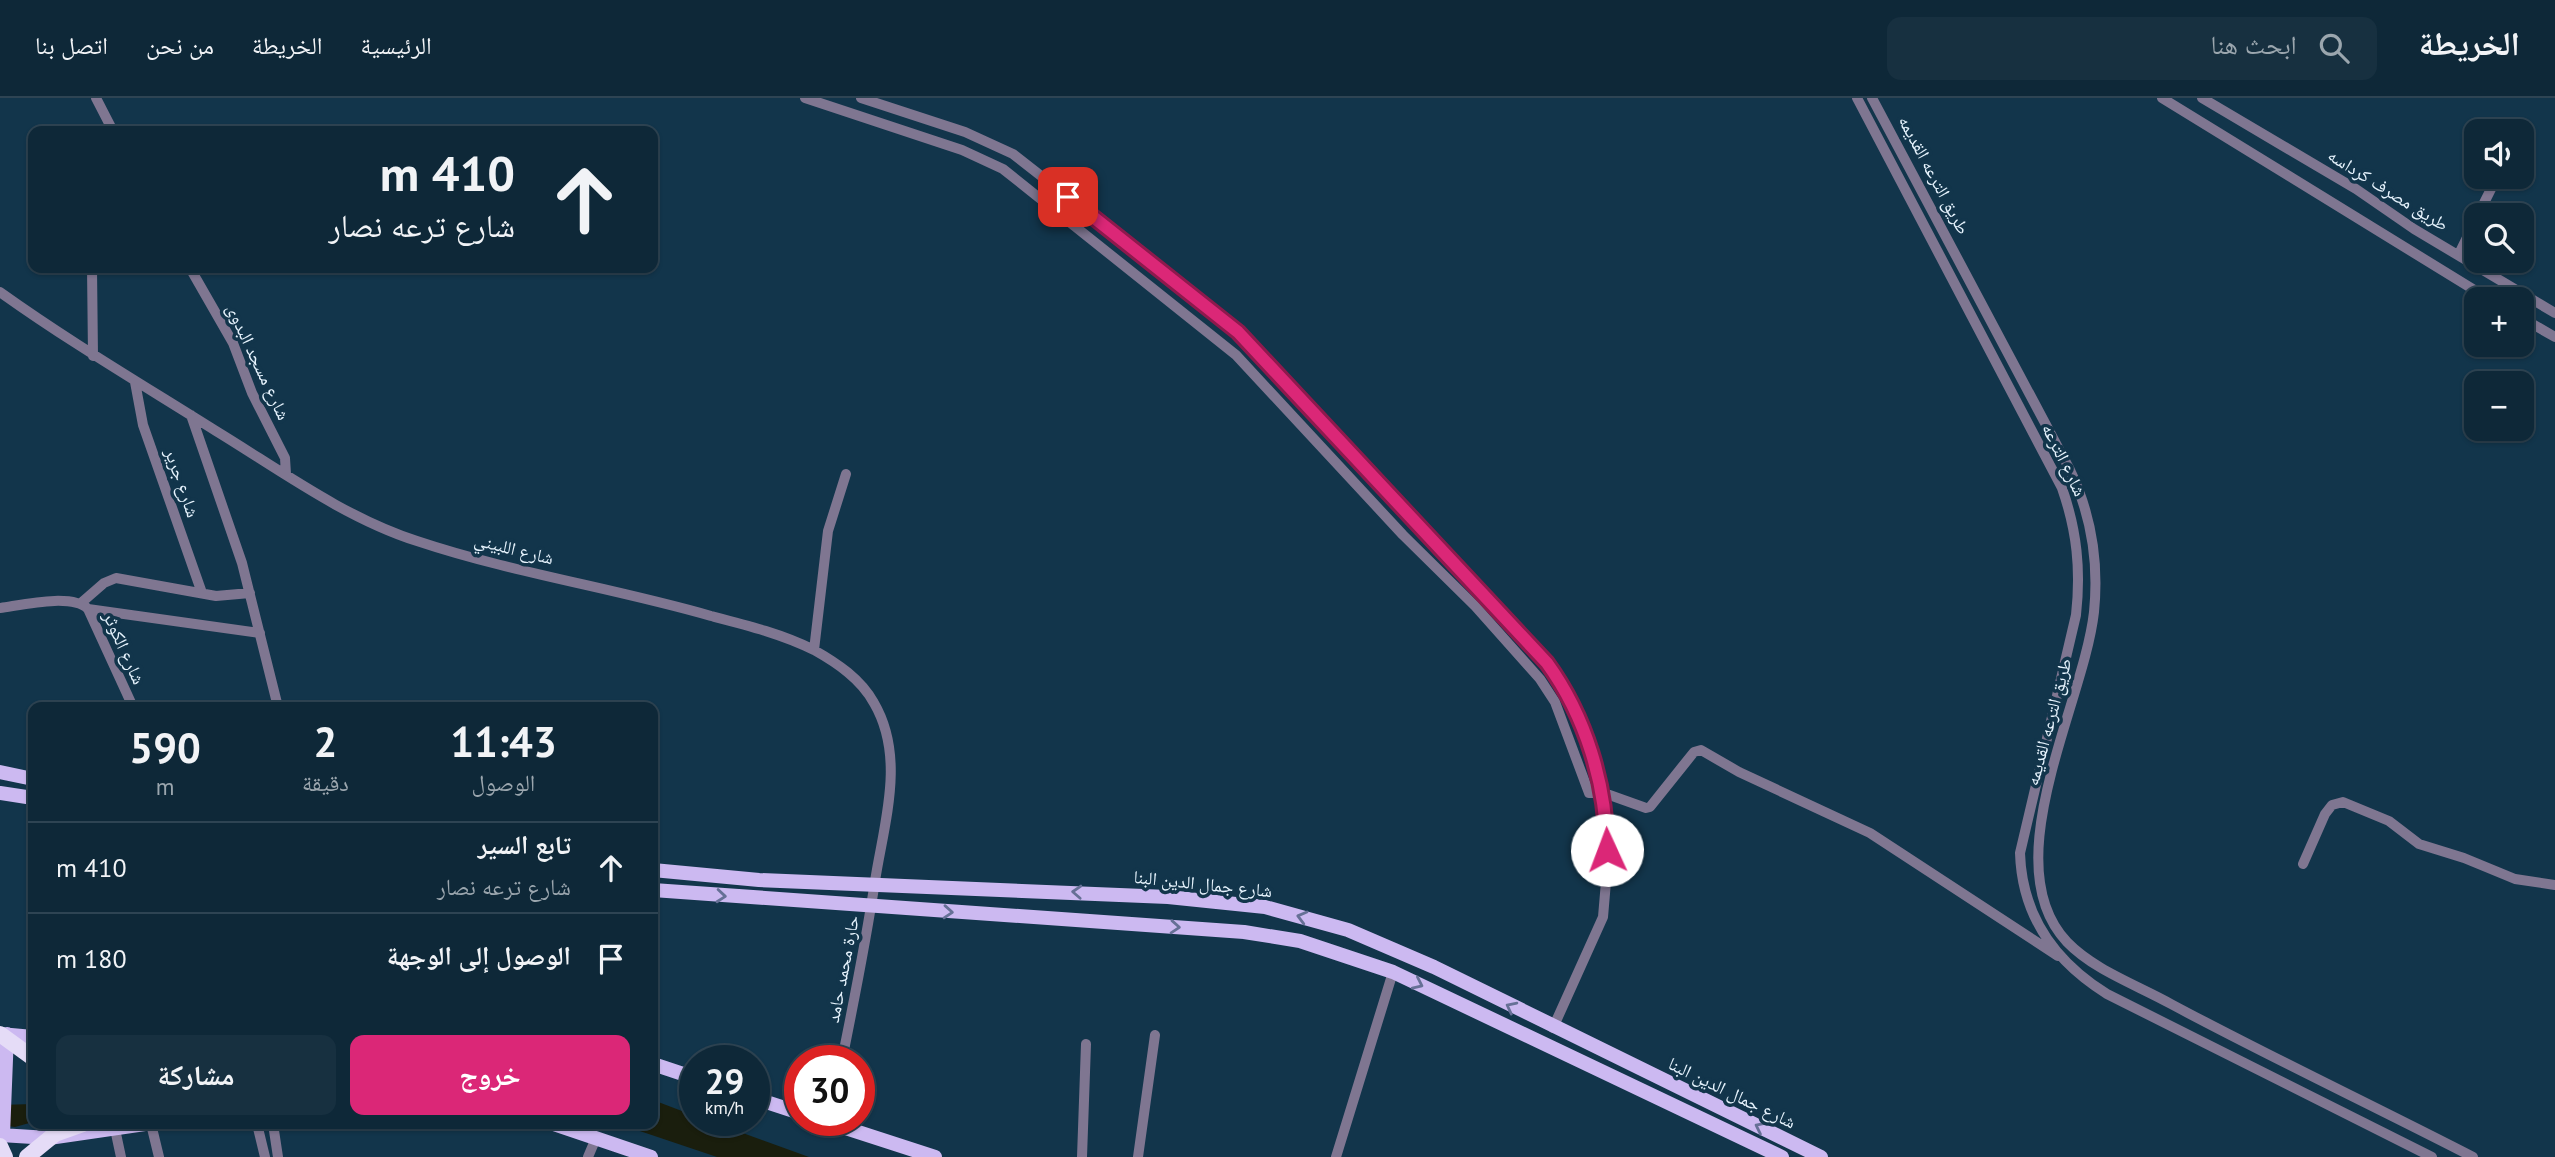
<!DOCTYPE html>
<html lang="ar">
<meta charset="utf-8">
<style>
body{margin:0;font-family:"PT Sans","Noto Naskh Arabic",sans-serif;background:#173040;color:#f1f3f6;direction:rtl;height:100vh;display:flex;flex-direction:column;font-size:26px;white-space:nowrap}
*{box-sizing:border-box;margin:0}
p{font-size:23px;color:#9ba6ae}
.icon{flex:none;width:38px;height:38px;fill:none;stroke:currentColor;stroke-width:2;stroke-linecap:round;stroke-linejoin:round}
.map{position:relative;flex:1;overflow:hidden;direction:ltr}
.sheet{position:absolute;left:28px;top:604px;width:630px;height:427px;display:flex;flex-direction:column;background:#0e2838;border-radius:14px;box-shadow:0 2px 5px #0004,0 0 0 2px #2e4453;direction:rtl}
.sheet>*{flex:none}
.hud{position:absolute;left:28px;top:28px;width:630px;height:147px;border-radius:14px;box-shadow:0 2px 5px #0004,0 0 0 2px #2e4453;direction:rtl;background:#0e2838;color:#f1f3f6;overflow:hidden}
.buttons{position:absolute;left:2464px;top:21px;display:grid;gap:14px}
.buttons a{display:grid;place-items:center;width:70px;height:70px;border-radius:14px;background:#0e2838;box-shadow:0 2px 5px #0004,0 0 0 2px #2e4453;font-size:35px}
.speed{position:absolute;left:679px;top:947px;display:flex;gap:14px;font-size:35px;font-weight:700;text-align:center}
.speed>*{display:grid;place-content:center;width:91px;height:91px;border-radius:50%;background:#0e2838;box-shadow:0 2px 5px #0004,0 0 0 2px #2e4453;line-height:1}
.speed small{font-size:18px;font-weight:400}
.speed .limit{border:10px solid #d22;background:#fff;color:#111}
.pin{position:absolute;display:grid;place-items:center;width:60px;height:60px;color:#fff;margin:-30px;border-radius:14px;box-shadow:0 4px 10px #0006}
.me{position:absolute;width:77px;margin:-38px;rotate:358deg;stroke-linejoin:round;filter:drop-shadow(0 0 5px #0008)}
.turn{display:flex;align-items:center;gap:24px;height:147px;padding:0 28px;font-size:32px}
.turn .icon{width:91px;height:91px;stroke-width:2.5}
.turn b{display:block;font-size:49px;line-height:60px}
.eta{display:flex;justify-content:space-evenly;align-items:center;height:119px;text-align:center}
.eta b{font-size:42px;font-weight:700;line-height:49px}
.button{display:flex;gap:14px;margin-top:auto;padding:14px 28px}
.button a{flex:1;height:80px;border-radius:14px;background:#db2777;color:#fff;font-size:28px;font-weight:700;line-height:80px;text-align:center}
.button a+a{background:#173040;color:#f1f3f6}
ul{padding:0;list-style:none}
li{display:flex;align-items:center;gap:21px;height:91px;padding:0 28px;border-top:2px solid #2e4453}
li div{flex:1}
li b{display:block;font-size:26px}
li em{font-style:normal}
header{display:flex;align-items:center;gap:42px;box-sizing:border-box;height:98px;padding:0 35px;background:#0e2838;border-bottom:2px solid #2e4453}
header strong{font-size:33px}
nav{display:flex;gap:38px;margin-inline-start:auto;font-size:24px}
.search{width:490px;height:63px;background:#173040;display:flex;align-items:center;gap:18px;box-sizing:border-box;padding:0 24px;border-radius:14px;color:#9ba6ae;font-size:26px}
.map>svg:first-child{display:block}
</style>
<header>
<strong>الخريطة</strong>
<div class="search"><svg class="icon" aria-label="search" viewBox="0 0 24 24"><circle cx="10" cy="10" r="6"/><path d="M15 15l6 6"/></svg>ابحث هنا</div>
<nav><a>الرئيسية</a><a>الخريطة</a><a>من نحن</a><a>اتصل بنا</a></nav>
</header>
<div class="map">
<svg width="2555" height="1059" viewBox="0 0 2555 1059">
<rect width="100%" height="100%" fill="#12354b"/>
<!-- water -->
<path fill="#1a1e0d" d="M 653,1002 L 695,1018 L 695,1022 L 707,1022 L 809,1059 L 717,1059 L 619,1026 L 653,1026 Z
M 33,1006 L 33,1024 L 15,1029 L 0,1027 L 0,1007 Z"/>
<g fill="none" stroke-linecap="round" stroke-linejoin="round">
<!-- minor -->
<path stroke="#7f7691" stroke-width="10" d="M 96,0 L 113,33
M 805,0 L 962,52 L 1003,71 L 1236,257 L 1403,437 L 1475,508 L 1540,581 L 1555,604 L 1589,695 L 1604,695 L 1646,710 L 1650,709 L 1694,654 L 1701,652 L 1739,674 L 1870,735 L 2058,858
M 861,0 L 965,34 L 1013,56 L 1206,207 L 1258,254 L 1547,565 L 1569,599 L 1599,677 L 1604,695 L 1607,772 L 1603,819 L 1553,930
M 1857,0 L 2062,390 C 2077,433 2081,472 2076,517 L 2020,755 C 2022,818 2054,863 2107,896 L 2432,1059
M 1872,0 L 2069,370 C 2091,415 2099,464 2094,514 C 2084,605 1993,766 2067,844 C 2094,872 2137,887 2171,906 C 2270,959 2372,1007 2473,1059
M 2162,0 L 2489,201
M 2202,0 L 2356,91 L 2414,131 L 2555,215
M 2475,66 L 2476,66
M 2478,117 L 2497,79
M 2459,156 L 2476,121
M 92,170 L 93,258
M 190,170 L 233,245 L 252,295 L 285,360 L 286,376
M 0,194 C 70,244 143,287 216,333 C 280,372 345,420 417,443 C 513,475 614,490 711,518 C 746,527 782,536 814,552 C 837,565 861,581 874,605 C 906,660 884,725 875,783 C 866,843 854,903 842,962
M 2522,220 L 2555,239
M 135,284 L 143,327 L 202,495
M 191,317 L 242,465 L 278,609
M 81,505 L 104,485 L 116,480 L 216,498 L 250,495
M 0,510 C 22,507 72,495 88,511 L 133,609
M 88,511 L 260,535
M 814,552 L 828,433 L 846,376
M 2303,766 L 2325,716 L 2332,707 L 2343,704 L 2389,723 L 2419,746 L 2464,760 L 2515,781 L 2555,787
M 151,1026 L 159,1059
M 257,1026 L 265,1059
M 273,1026 L 278,1059
M 115,1031 L 121,1059
M 588,1059 L 596,1040
M 1082,1059 L 1086,946
M 1138,1059 L 1155,937
M 1336,1059 L 1393,874"/>
<!-- major -->
<path stroke="#ccb9f1" stroke-width="14" d="M 0,674 L 33,681
M 0,695 L 33,700
M 653,772 L 759,782 L 1168,799 L 1265,809 L 1348,832 L 1434,869 L 1821,1059
M 653,792 L 1244,834 L 1300,843 L 1393,874 L 1782,1059
M 0,936 L 33,939
M 653,966 L 695,980
M 754,1000 L 800,1015
M 821,1022 L 935,1059
M 554,1026 L 651,1059
M 0,1037 L 49,1040 L 145,1026
M 3,1037 L 7,936"/>
<!-- highway -->
<path stroke="#e5dcf7" stroke-width="16" d="M 0,1048 L 5,1059"/>
<!-- highway-bridge -->
<path stroke="#e5dcf7" stroke-width="16" d="M 0,936 L 33,960
M 27,1059 L 55,1036 L 83,1026"/>
</g>
<!-- one-way arrows -->
<defs><path id="oneway-chevron" d="M-2-3.5L2.5 0L-2 3.5" fill="none" stroke-width="1.6" stroke-linecap="round" stroke-linejoin="round" transform="scale(1.75)"/></defs>
<g stroke="#667096">
<use href="#oneway-chevron" transform="translate(1077 794) rotate(-177)"/>
<use href="#oneway-chevron" transform="translate(721 798) rotate(5)"/>
<use href="#oneway-chevron" transform="translate(948 814) rotate(4)"/>
<use href="#oneway-chevron" transform="translate(1302 819) rotate(-165)"/>
<use href="#oneway-chevron" transform="translate(1175 829) rotate(4)"/>
<use href="#oneway-chevron" transform="translate(1418 886) rotate(25)"/>
<use href="#oneway-chevron" transform="translate(1511 909) rotate(-153)"/>
<use href="#oneway-chevron" transform="translate(1760 1029) rotate(-154)"/>
</g>
<g fill="none" stroke-linecap="round" stroke-linejoin="round">
<!-- route casing -->
<g stroke="#8e194d" stroke-width="18">
<path id="route" d="M 1068,99 L 1238,234 L 1547,565 C 1586,619 1606,686 1607,752"/>
</g>
<!-- route -->
<use href="#route" stroke="#db2777" stroke-width="12"/>
</g>
<g text-anchor="middle" stroke-width="7" stroke-linejoin="round" paint-order="stroke">
<!-- street labels -->
<g font-size="18" fill="#e6f3fd" stroke="#12354b">
<text transform="translate(1934 77) rotate(62)" y="6">طريق الترعه القديمه</text>
<text transform="translate(2388 92) rotate(32)" y="6">طريق مصرف كرداسه</text>
<text transform="translate(258 264) rotate(65)" y="6">شارع مسجد البدوى</text>
<text transform="translate(2064 362) rotate(64)" y="6">شارع الترعه</text>
<text transform="translate(182 385) rotate(71)" y="6">شارع جرير</text>
<text transform="translate(514 451) rotate(14)" y="6">شارع اللبيني</text>
<text transform="translate(124 550) rotate(66)" y="6">شارع الكوثر</text>
<text transform="translate(2049 624) rotate(-75)" y="6">طريق الترعه القديمه</text>
<text transform="translate(1203 786) rotate(6)" y="6">شارع جمال الدين البنا</text>
<text transform="translate(843 871) rotate(-79)" y="6">حارة محمد حامد</text>
<text transform="translate(1732 995) rotate(26)" y="6">شارع جمال الدين البنا</text>
</g>
</g>
</svg>
<div class="buttons">
<a><svg class="icon" aria-label="sound" viewBox="0 0 24 24"><path d="M4 9h4l5-4v14l-5-4H4zM17 9q2 3 0 6"/></svg></a>
<a><svg class="icon" aria-label="search" viewBox="0 0 24 24"><circle cx="10" cy="10" r="6"/><path d="M15 15l6 6"/></svg></a>
<a>+</a>
<a>−</a>
</div>
<div class="speed"><div>29<small>km/h</small></div><div class="limit">30</div></div>
<div class="pin" style="left:1068px;top:99px;background:#d93025"><svg class="icon" aria-label="arrive" viewBox="0 0 24 24"><path d="M6 21V4h12l-3 4 3 4H6"/></svg></div>
<svg class="me" style="left:1607px;top:752px" viewBox="-20 -20 40 40"><circle r="19" fill="#fff"/><path d="M0-13L10 11 0 6-10 11z" fill="#db2777"/></svg>
<div class="hud">
<div class="turn"><svg class="icon" aria-label="ahead" viewBox="0 0 24 24"><path d="M12 20V5M6 11l6-6 6 6"/></svg><div><b>410 m</b>شارع ترعه نصار</div></div>
</div>
<section class="sheet">
<div class="eta">
<div><b>11:43</b><p>الوصول</p></div>
<div><b>2</b><p>دقيقة</p></div>
<div><b>590</b><p>m</p></div>
</div>
<ul>
<li><svg class="icon" aria-label="ahead" viewBox="0 0 24 24"><path d="M12 20V5M6 11l6-6 6 6"/></svg><div><b>تابع السير</b><p>شارع ترعه نصار</p></div><em>410 m</em></li>
<li><svg class="icon" aria-label="arrive" viewBox="0 0 24 24"><path d="M6 21V4h12l-3 4 3 4H6"/></svg><div><b>الوصول إلى الوجهة</b></div><em>180 m</em></li>
</ul>
<div class="button"><a>خروج</a><a>مشاركة</a></div>
</section>
</div>
